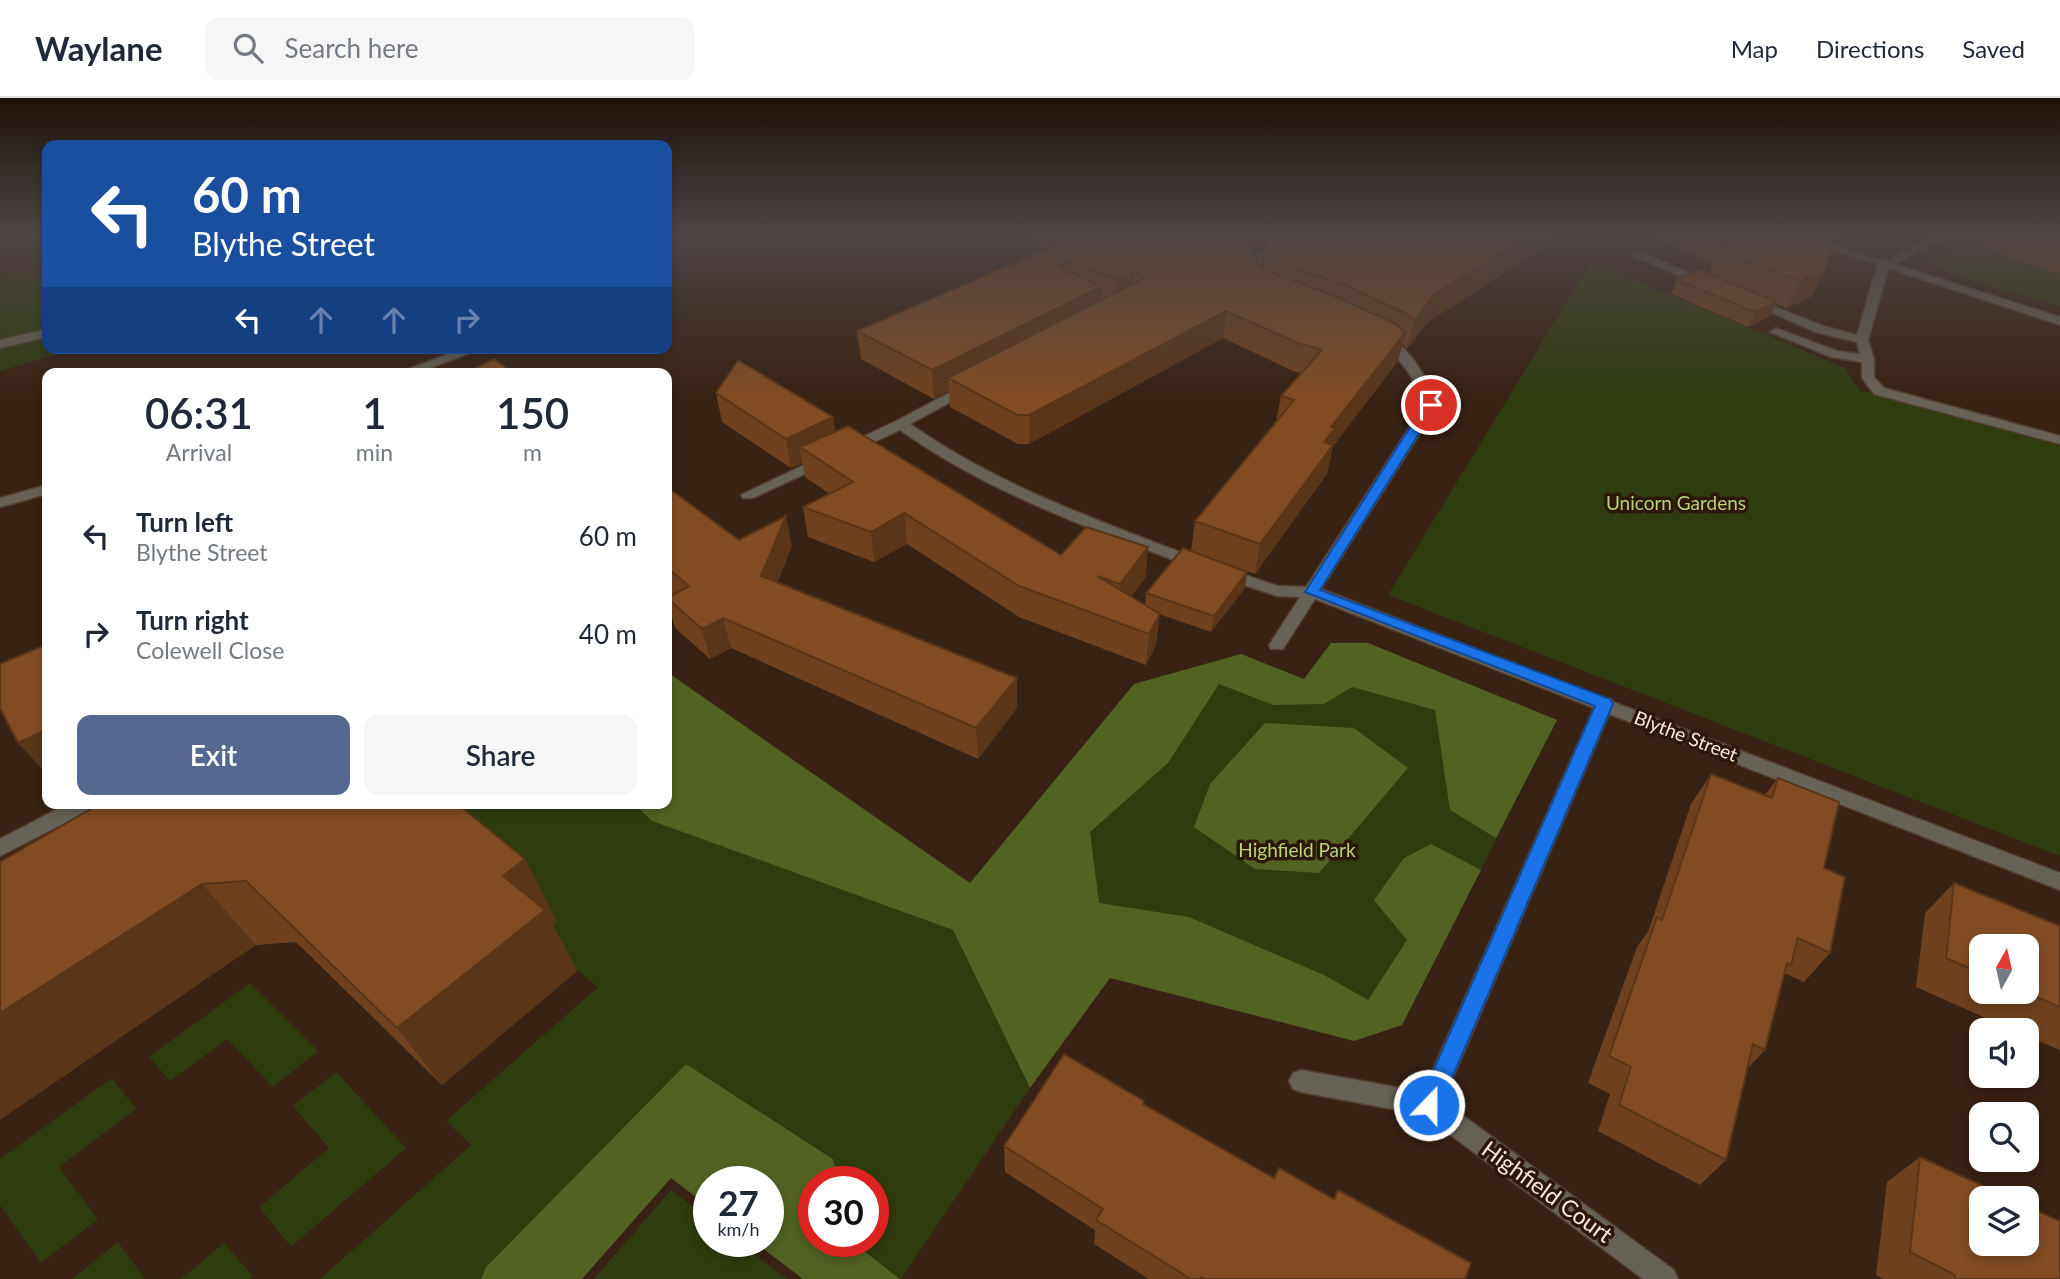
<!DOCTYPE html>
<style>
body{margin:0;font-family:Lato,sans-serif;background:#f6f6f7;color:#1f2937;height:100vh;display:flex;flex-direction:column;font-size:26px;white-space:nowrap}
*{box-sizing:border-box;margin:0}
p{font-size:23px;color:#747a83}
.icon{flex:none;width:38px;height:38px;fill:none;stroke:currentColor;stroke-width:2;stroke-linecap:round;stroke-linejoin:round}
.map{position:relative;flex:1;overflow:hidden}
.panel{position:absolute;left:42px;top:270px;width:630px;height:441px;display:flex;flex-direction:column;background:#fff;border-radius:14px;box-shadow:0 4px 10px #0003}
.panel>*{flex:none}
.top-card{position:absolute;left:42px;top:42px;width:630px;height:214px;border-radius:14px;box-shadow:0 4px 10px #0003;background:#1a4fa0;color:#fff;overflow:hidden}
.needle{width:46px;rotate:8deg}
.tools{position:absolute;left:1969px;top:836px;display:grid;gap:14px}
.tools a{display:grid;place-items:center;width:70px;height:70px;border-radius:14px;background:#fff;box-shadow:0 4px 10px #0003;font-size:35px}
.speed{position:absolute;left:693px;top:1068px;display:flex;gap:14px;font-size:35px;font-weight:700;text-align:center}
.speed>*{display:grid;place-content:center;width:91px;height:91px;border-radius:50%;background:#fff;box-shadow:0 4px 10px #0003;line-height:1}
.speed small{font-size:18px;font-weight:400}
.speed .limit{border:10px solid #d22;background:#fff;color:#111}
.pin{position:absolute;display:grid;place-items:center;width:60px;height:60px;color:#fff;margin:-30px;border:4px solid #fff;border-radius:50%;box-shadow:0 2px 7px #0007}
.me{position:absolute;width:77px;margin:-38px;rotate:22deg;stroke-linejoin:round;filter:drop-shadow(0 0 5px #0008)}
.turn{display:flex;align-items:center;gap:24px;height:147px;padding:0 35px;font-size:32px}
.turn .icon{width:91px;height:91px;stroke-width:2.5}
.turn b{display:block;font-size:49px;line-height:60px}
.lanes{display:flex;align-items:center;height:66px;padding:0 35px;background:#0003;justify-content:center;gap:35px;direction:ltr}
.lanes .off{opacity:.35}
.eta{display:flex;justify-content:space-evenly;align-items:center;height:119px;text-align:center}
.eta b{font-size:42px;font-weight:600;line-height:49px}
.primary-button{display:flex;gap:14px;margin-top:auto;padding:14px 35px}
.primary-button a{flex:1;height:80px;border-radius:14px;background:#576890;color:#fff;font-size:28px;font-weight:600;line-height:80px;text-align:center}
.primary-button a+a{background:#f6f6f7;color:#1f2937}
ul{padding:0;list-style:none}
li{display:flex;align-items:center;gap:21px;height:98px;padding:0 35px}
li div{flex:1}
li b{display:block;font-size:26px}
li em{font-style:normal}
header{display:flex;align-items:center;gap:42px;box-sizing:border-box;height:98px;padding:0 35px;background:#fff;border-bottom:2px solid #e0e1e3}
header strong{font-size:33px}
nav{display:flex;gap:38px;margin-inline-start:auto;font-size:24px}
.search{width:490px;height:63px;background:#f6f6f7;display:flex;align-items:center;gap:18px;box-sizing:border-box;padding:0 24px;border-radius:14px;color:#747a83;font-size:26px}
.map>svg:first-child{display:block}
</style>
<header>
<strong>Waylane</strong>
<div class="search"><svg class="icon" aria-label="search" viewBox="0 0 24 24"><circle cx="10" cy="10" r="6"/><path d="M15 15l6 6"/></svg>Search here</div>
<nav><a>Map</a><a>Directions</a><a>Saved</a></nav>
</header>
<div class="map">
<svg width="2060" height="1181" viewBox="0 0 2060 1181">
<rect width="100%" height="100%" fill="#372213"/>
<!-- green -->
<path fill="#2f3c0d" d="M 1966,146 L 2060,177 L 2060,209 L 1942,173 L 1930,163 Z
M 1591,164 L 1845,270 L 1859,292 L 2060,348 L 2060,758 L 1388,497 Z
M 47,175 L 47,250 L 96,250 L 72,256 L 70,252 L 0,273 L 0,177 Z
M 1331,545 L 1368,545 L 1557,622 L 1402,927 L 1354,943 L 970,785 L 1134,586 L 1241,556 L 1304,581 Z
M 414,705 L 633,705 L 652,723 L 953,832 L 1030,990 L 901,1181 L 851,1144 L 873,1143 L 873,1083 L 838,1083 L 833,1060 L 686,966 L 486,1169 L 481,1181 L 320,1181 L 471,1047 L 446,1023 L 598,889 L 537,839 L 557,823 Z
M 250,885 L 318,953 L 273,989 L 227,941 L 170,983 L 149,959 Z
M 336,974 L 406,1050 L 291,1149 L 259,1109 L 329,1050 L 293,1008 Z
M 112,980 L 136,1011 L 59,1069 L 98,1121 L 41,1165 L 0,1107 L 0,1061 Z
M 671,1092 L 709,1121 L 709,1143 L 737,1143 L 787,1181 L 594,1181 Z
M 118,1144 L 145,1181 L 72,1181 Z
M 224,1145 L 253,1178 L 249,1181 L 181,1181 Z"/>
<!-- forest -->
<path fill="#516223" d="M 1331,545 L 1368,545 L 1557,622 L 1496,740 L 1450,712 L 1435,612 L 1352,589 L 1324,606 L 1273,607 L 1219,586 L 1168,665 L 1090,734 L 1099,805 L 1189,819 L 1324,877 L 1368,902 L 1407,842 L 1374,802 L 1404,760 L 1431,746 L 1481,772 L 1402,927 L 1354,943 L 1110,880 L 1030,990 L 953,832 L 652,723 L 633,705 L 667,705 L 667,574 L 970,785 L 1134,586 L 1241,556 L 1304,581 Z
M 1265,625 L 1354,630 L 1408,670 L 1319,775 L 1255,771 L 1194,729 L 1210,686 Z
M 686,966 L 833,1061 L 838,1083 L 814,1083 L 814,1143 L 851,1143 L 900,1181 L 803,1181 L 753,1143 L 768,1143 L 768,1083 L 709,1083 L 709,1109 L 671,1080 L 582,1181 L 481,1181 L 486,1169 Z"/>
<g fill="none" stroke-linecap="round" stroke-linejoin="round">
<!-- service casing -->
<g stroke="#523e30" stroke-width="3">
<path id="service" d="M 1633,154 L 1641,154 L 1714,186 L 1704,188 L 1633,158 Z
M 1883,165 L 1889,168 L 1868,242 L 1874,261 L 1874,279 L 1884,290 L 2060,338 L 2060,346 L 1874,296 L 1862,280 L 1862,264 L 1831,259 L 1770,234 L 1776,230 L 1837,253 L 1860,256 L 1857,244 L 1815,234 L 1748,204 L 1758,202 L 1823,228 L 1857,237 L 1877,168 Z
M 47,231 L 47,239 L 0,250 L 0,242 Z
M 69,705 L 96,705 L 94,710 L 0,758 L 0,741 Z"/>
</g>
<!-- minor casing -->
<g stroke="#523e30" stroke-width="3">
<path id="minor" d="M 1298,136 L 1311,136 L 1267,159 L 1256,173 L 1263,183 L 1253,185 L 1244,173 L 1259,155 Z
M 1940,136 L 1953,136 L 1887,170 L 1877,168 Z
M 1377,240 C 1406,236 1429,285 1438,307 L 1321,491 L 1602,600 L 1611,601 L 1613,604 L 2060,775 L 2060,792 L 1609,616 L 1443,1003 L 1674,1172 L 1678,1181 L 1643,1181 L 1424,1017 L 1301,994 L 1293,991 L 1289,983 L 1293,975 L 1301,972 L 1423,994 L 1594,610 L 1315,501 L 1283,551 L 1271,551 L 1269,547 L 1300,499 L 1277,498 L 1219,479 L 1217,475 L 1225,470 L 1278,488 L 1306,489 L 1424,307 C 1414,280 1403,260 1377,246 Z
M 464,250 L 483,250 L 417,275 L 398,275 Z
M 968,285 L 973,286 L 973,292 L 910,326 C 1000,389 1102,424 1204,463 L 1206,466 L 1204,469 L 1192,469 C 1091,431 989,395 900,332 L 753,400 L 743,400 L 741,397 L 896,323 Z
M 47,387 L 47,396 L 0,409 L 0,400 Z"/>
</g>
<!-- tertiary casing -->
<g stroke="#523e30" stroke-width="3">
<path id="tertiary" d="M 1785,136 L 1800,136 L 2060,219 L 2060,227 Z"/>
</g>
<!-- service -->
<use href="#service" fill="#676257" fill-rule="evenodd"/>
<!-- minor -->
<use href="#minor" fill="#676257" fill-rule="evenodd"/>
<!-- tertiary -->
<use href="#tertiary" fill="#676257" fill-rule="evenodd"/>
</g>
<!-- wall -->
<path fill="#6f411e" fill-rule="evenodd" d="M 1034,136 L 1564,136 L 1428,224 L 1407,251 L 1402,246 L 1398,263 L 1333,348 L 1327,376 L 1255,476 L 1191,453 L 1195,423 L 1276,324 L 1281,298 L 1301,275 L 1293,273 L 1223,240 L 1029,346 L 1018,346 L 950,309 L 949,293 L 934,301 L 861,261 L 857,233 L 1044,153 L 1034,148 ZM 1263,150 L 1260,168 L 1254,158 L 1258,153 Z
M 1641,136 L 1854,136 L 1835,144 L 1832,144 L 1825,172 L 1811,199 L 1787,210 L 1776,206 L 1770,218 L 1748,229 L 1671,196 L 1677,182 L 1709,176 L 1714,165 Z
M 1954,136 L 2060,136 L 2060,176 L 1952,140 Z
M 716,295 L 833,319 L 835,334 L 1061,457 L 1146,479 L 1131,499 L 1145,507 L 1146,495 L 1245,490 L 1211,534 L 1159,516 L 1156,547 L 1146,567 L 1019,519 L 907,446 L 874,464 L 808,439 L 803,409 L 830,396 L 805,379 L 802,365 L 791,370 L 722,324 Z
M 667,389 L 739,442 L 792,448 L 777,485 L 1017,580 L 1017,610 L 978,661 L 731,550 L 710,561 L 675,530 L 667,501 L 667,499 L 671,497 L 667,493 Z
M 1711,676 L 1765,697 L 1778,680 L 1824,770 L 1830,855 L 1804,884 L 1784,875 L 1765,952 L 1748,970 L 1726,1062 L 1700,1087 L 1598,1033 L 1610,996 L 1588,985 L 1637,849 L 1648,834 L 1691,706 Z
M 101,705 L 557,823 L 553,827 L 577,873 L 442,987 L 296,844 L 256,847 Z
M 1954,785 L 2060,828 L 2060,952 L 2026,938 L 2026,933 L 2015,933 L 1916,889 L 1925,815 ZM 1981,849 L 2026,894 L 1981,894 Z
M 1144,1006 L 1274,1080 L 1333,1101 L 1338,1092 L 1465,1181 L 1149,1181 L 1094,1146 L 1095,1132 L 1005,1074 L 1004,1048 Z
M 1920,1059 L 2060,1181 L 1883,1181 L 1876,1177 L 1887,1084 Z"/>
<!-- shaded-wall -->
<path fill="#5a3518" d="M 1253,136 L 1292,136 L 1263,147 L 1263,150 L 1258,153 L 1242,171 L 1246,145 Z
M 1532,136 L 1564,136 L 1428,224 L 1407,251 L 1414,223 L 1435,196 Z
M 1839,136 L 1854,136 L 1835,144 Z
M 1066,162 L 1066,189 L 1059,167 Z
M 1825,172 L 1811,199 L 1787,210 L 1800,183 Z
M 1135,174 L 1133,201 L 1116,208 L 1117,181 Z
M 1102,188 L 1101,215 L 948,280 L 949,293 L 934,301 L 932,272 Z
M 1777,204 L 1770,218 L 1748,229 L 1755,214 Z
M 1226,213 L 1223,240 L 1029,346 L 1029,317 Z
M 1405,235 L 1398,263 L 1333,348 L 1327,376 L 1255,476 L 1260,446 L 1324,344 L 1331,329 Z
M 833,319 L 837,348 L 800,349 L 802,365 L 791,370 L 786,341 Z
M 904,415 L 907,446 L 874,464 L 871,434 Z
M 786,418 L 792,448 L 768,509 L 761,478 Z
M 1148,449 L 1146,479 L 1118,517 L 1120,486 Z
M 1247,474 L 1245,490 L 1211,534 L 1214,518 Z
M 1160,516 L 1156,547 L 1146,567 L 1149,536 Z
M 723,520 L 731,550 L 710,561 L 702,531 Z
M 1017,580 L 1017,610 L 978,661 L 976,630 Z
M 47,631 L 47,675 L 46,675 L 18,645 Z
M 525,761 L 557,823 L 553,827 L 577,873 L 442,987 L 397,930 L 503,778 Z
M 202,786 L 256,847 L 0,1022 L 0,915 Z"/>
<!-- building -->
<path fill="#814c23" stroke="#5a3518" stroke-width="2" d="M 1067,136 L 1253,136 L 1246,145 L 1262,171 L 1332,197 L 1396,226 L 1405,235 L 1331,329 L 1335,330 L 1324,344 L 1333,347 L 1260,446 L 1195,423 L 1294,302 L 1281,298 L 1322,252 L 1298,245 L 1226,213 L 1029,317 L 1017,317 L 948,280 L 1143,181 L 1143,177 L 1135,174 L 1117,181 L 1066,162 L 1059,167 L 1062,171 L 1102,188 L 932,272 L 857,233 L 1075,139 Z
M 1272,136 L 1532,136 L 1435,196 L 1414,223 L 1407,216 L 1343,186 L 1274,163 L 1263,147 Z
M 1718,136 L 1834,136 L 1825,172 L 1800,183 L 1720,152 L 1738,143 Z
M 2035,136 L 2060,136 L 2060,144 Z
M 1699,172 L 1777,204 L 1755,214 L 1677,182 Z
M 494,261 L 513,275 L 466,275 Z
M 738,262 L 833,319 L 786,341 L 716,295 Z
M 848,328 L 1061,457 L 1086,429 L 1148,449 L 1120,486 L 1097,478 L 1160,516 L 1149,536 L 1019,488 L 904,415 L 871,434 L 803,409 L 853,384 L 800,349 Z
M 667,389 L 739,442 L 786,418 L 761,478 L 1017,580 L 976,630 L 723,520 L 702,531 L 667,500 L 689,488 L 667,470 Z
M 1183,450 L 1247,474 L 1214,518 L 1146,495 Z
M 47,546 L 47,631 L 18,645 L 0,610 L 0,566 Z
M 1711,676 L 1772,700 L 1778,680 L 1839,704 L 1824,770 L 1845,779 L 1830,855 L 1798,840 L 1791,867 L 1787,865 L 1765,952 L 1753,946 L 1726,1062 L 1619,1007 L 1631,969 L 1609,958 L 1657,819 L 1662,822 Z
M 101,705 L 456,705 L 525,761 L 503,778 L 545,812 L 397,930 L 246,783 L 202,786 L 0,915 L 0,764 Z
M 1954,785 L 2060,828 L 2060,909 L 2025,894 L 2026,894 L 2026,849 L 1981,849 L 1981,875 L 1946,860 Z
M 1064,956 L 1144,1003 L 1143,1006 L 1274,1080 L 1279,1070 L 1334,1101 L 1338,1092 L 1471,1165 L 1465,1181 L 1205,1181 L 1201,1179 L 1200,1181 L 1191,1181 L 1096,1122 L 1103,1111 L 1004,1048 Z
M 1920,1059 L 2012,1101 L 1981,1101 L 1981,1146 L 2026,1146 L 2026,1108 L 2060,1123 L 2060,1181 L 1955,1181 L 1955,1177 L 1910,1154 Z"/>
<!-- sky -->
<linearGradient id="sky" x2="0" y2="1"><stop stop-color="#1e130a"/><stop offset="0.45" stop-color="#4d4444"/><stop offset="1" stop-color="#4d4444" stop-opacity="0"/></linearGradient>
<rect width="2060" height="301" fill="url(#sky)"/>
<!-- route -->
<path fill="#1a73e8" stroke="#114b97" stroke-width="2" d="M 1426,304 L 1437,307 L 1320,492 L 1610,601 L 1613,606 L 1437,1015 L 1429,1018 L 1421,1015 L 1418,1007 L 1595,608 L 1305,494 Z"/>
<g text-anchor="middle" stroke-width="7" stroke-linejoin="round" paint-order="stroke">
<!-- park labels -->
<g font-size="19" fill="#b7d379" stroke="#2c180a">
<text x="1676" y="412">Unicorn Gardens</text>
<text x="1297" y="759">Highfield Park</text>
</g>
<!-- street labels -->
<g font-size="19" fill="#f7e8df" stroke="#2c180a">
<text transform="translate(1686 638) rotate(21)" y="7">Blythe Street</text>
</g>
<!-- near-street labels -->
<g font-size="23" fill="#f7e8df" stroke="#2c180a">
<text transform="translate(1547 1094) rotate(36)" y="8">Highfield Court</text>
</g>
</g>
</svg>
<div class="tools">
<a><svg class="needle" viewBox="-14 -14 28 28"><path d="M0-13l5 13h-10z" fill="#e53935"/><path d="M0 13l5-13h-10z" fill="#747a83"/></svg></a>
<a><svg class="icon" aria-label="sound" viewBox="0 0 24 24"><path d="M4 9h4l5-4v14l-5-4H4zM17 9q2 3 0 6"/></svg></a>
<a><svg class="icon" aria-label="search" viewBox="0 0 24 24"><circle cx="10" cy="10" r="6"/><path d="M15 15l6 6"/></svg></a>
<a><svg class="icon" aria-label="layers" viewBox="0 0 24 24"><path d="M12 4l9 5-9 5-9-5zM3 14l9 5 9-5"/></svg></a>
</div>
<div class="speed"><div>27<small>km/h</small></div><div class="limit">30</div></div>
<div class="pin" style="left:1431px;top:307px;background:#d93025"><svg class="icon" aria-label="arrive" viewBox="0 0 24 24"><path d="M6 21V4h12l-3 4 3 4H6"/></svg></div>
<svg class="me" style="left:1429px;top:1007px" viewBox="-20 -20 40 40"><circle r="17" fill="#1a73e8" stroke="#fff" stroke-width="3"/><path d="M0-11L8 9 0 5-8 9z" fill="#fff"/></svg>
<div class="top-card">
<div class="turn"><svg class="icon" aria-label="left" viewBox="0 0 24 24"><path d="M17 20v-9H6M10 6l-5 5 5 5"/></svg><div><b>60 m</b>Blythe Street</div></div>
<div class="lanes"><svg class="icon" aria-label="left" viewBox="0 0 24 24"><path d="M17 20v-9H6M10 6l-5 5 5 5"/></svg><svg class="icon off" aria-label="ahead" viewBox="0 0 24 24"><path d="M12 20V5M6 11l6-6 6 6"/></svg><svg class="icon off" aria-label="ahead" viewBox="0 0 24 24"><path d="M12 20V5M6 11l6-6 6 6"/></svg><svg class="icon off" aria-label="right" viewBox="0 0 24 24"><path d="M7 20v-9h11M14 6l5 5-5 5"/></svg></div>
</div>
<section class="panel">
<div class="eta">
<div><b>06:31</b><p>Arrival</p></div>
<div><b>1</b><p>min</p></div>
<div><b>150</b><p>m</p></div>
</div>
<ul>
<li><svg class="icon" aria-label="left" viewBox="0 0 24 24"><path d="M17 20v-9H6M10 6l-5 5 5 5"/></svg><div><b>Turn left</b><p>Blythe Street</p></div><em>60 m</em></li>
<li><svg class="icon" aria-label="right" viewBox="0 0 24 24"><path d="M7 20v-9h11M14 6l5 5-5 5"/></svg><div><b>Turn right</b><p>Colewell Close</p></div><em>40 m</em></li>
</ul>
<div class="primary-button"><a>Exit</a><a>Share</a></div>
</section>
</div>
